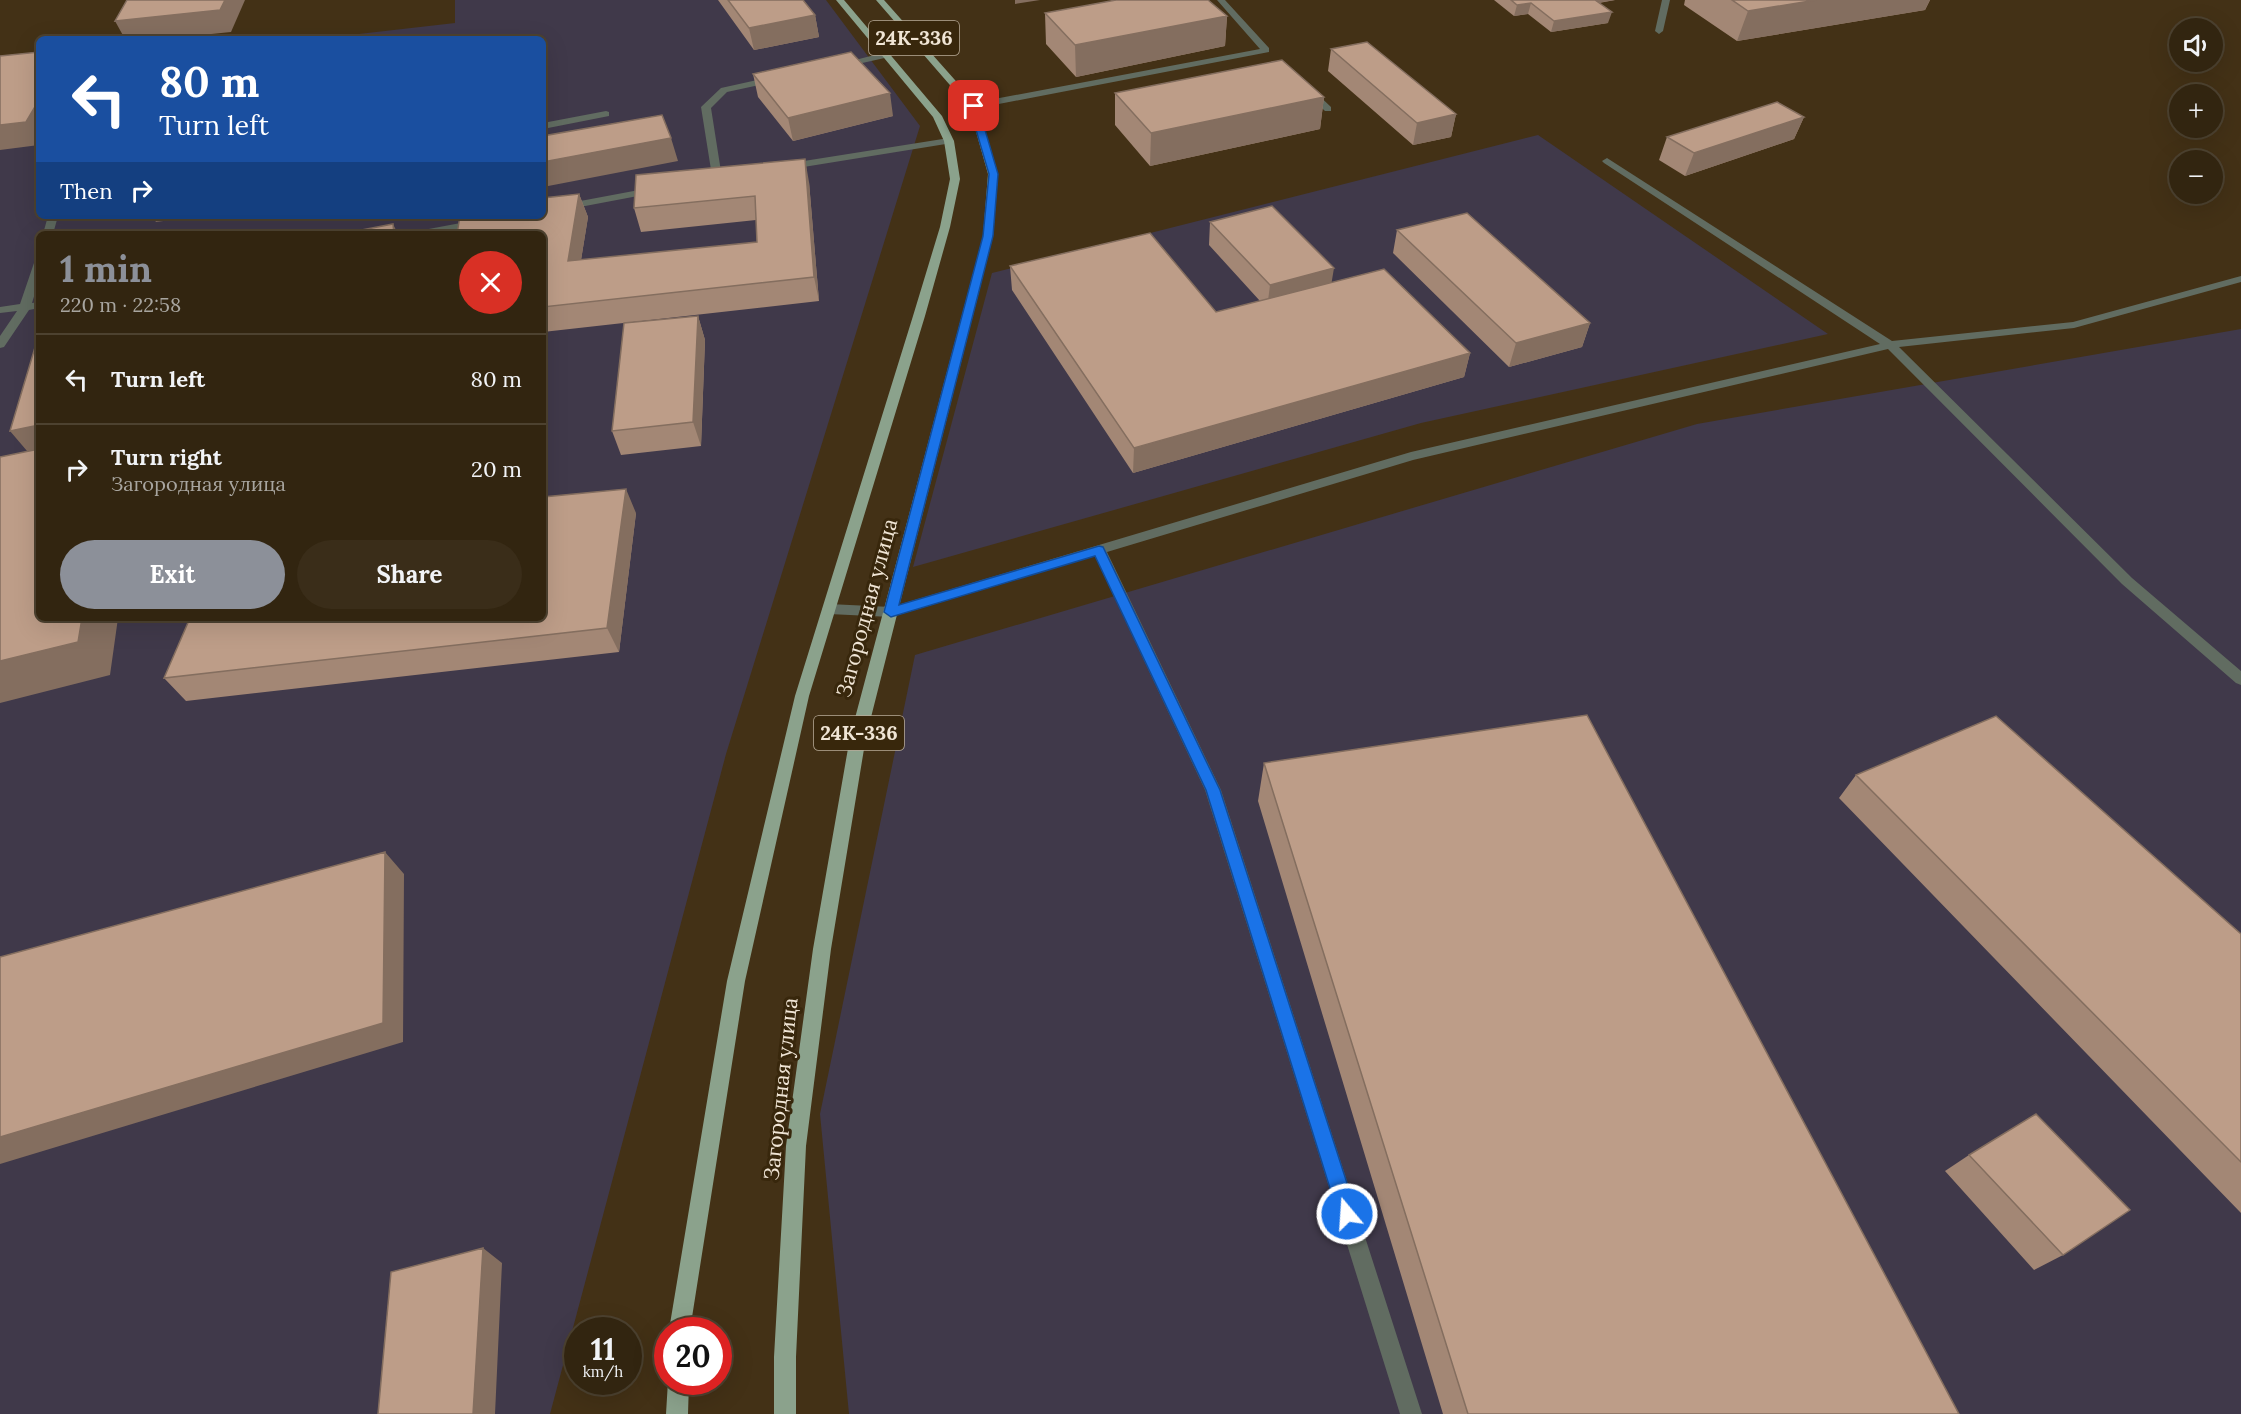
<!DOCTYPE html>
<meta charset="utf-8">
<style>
body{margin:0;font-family:Lora,serif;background:#3a2d19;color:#f1f3f6;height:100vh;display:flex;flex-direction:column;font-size:22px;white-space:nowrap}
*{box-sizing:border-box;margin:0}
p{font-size:20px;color:#a8a59f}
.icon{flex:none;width:33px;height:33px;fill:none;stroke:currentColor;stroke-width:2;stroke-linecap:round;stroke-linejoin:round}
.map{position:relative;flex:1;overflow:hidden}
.sheet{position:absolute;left:36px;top:231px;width:510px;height:390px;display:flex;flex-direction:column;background:#322510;border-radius:9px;box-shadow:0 6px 24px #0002,0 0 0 2px #4d4230}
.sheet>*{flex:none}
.guide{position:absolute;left:36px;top:36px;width:510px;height:183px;border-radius:9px;box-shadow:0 6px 24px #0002,0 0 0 2px #4d4230;background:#1a4fa0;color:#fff;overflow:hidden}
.fabs{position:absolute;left:2169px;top:18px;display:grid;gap:12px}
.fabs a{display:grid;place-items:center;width:54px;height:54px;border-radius:50%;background:#322510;box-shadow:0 6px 24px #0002,0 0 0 2px #4d4230;font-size:30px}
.speed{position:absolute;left:564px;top:1317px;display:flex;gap:12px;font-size:30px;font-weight:700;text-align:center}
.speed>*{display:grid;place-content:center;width:78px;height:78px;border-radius:50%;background:#322510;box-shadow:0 6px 24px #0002,0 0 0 2px #4d4230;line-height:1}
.speed small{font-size:15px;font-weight:400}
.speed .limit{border:9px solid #d22;background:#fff;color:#111}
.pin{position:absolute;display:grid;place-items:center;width:51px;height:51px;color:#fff;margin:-26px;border-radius:12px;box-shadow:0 3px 9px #0006}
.me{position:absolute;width:66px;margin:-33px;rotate:342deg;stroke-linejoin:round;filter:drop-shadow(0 0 4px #0008)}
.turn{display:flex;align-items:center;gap:21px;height:126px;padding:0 24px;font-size:27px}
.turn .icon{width:78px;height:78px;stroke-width:2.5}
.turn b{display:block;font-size:42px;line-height:51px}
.then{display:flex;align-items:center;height:57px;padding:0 24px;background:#0003;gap:12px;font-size:22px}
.round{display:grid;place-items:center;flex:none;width:63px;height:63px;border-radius:32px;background:#3a2d19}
.head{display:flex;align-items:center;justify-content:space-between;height:102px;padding:0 24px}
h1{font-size:36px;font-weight:700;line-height:45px;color:#8c9099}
.button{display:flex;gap:12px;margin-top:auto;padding:12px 24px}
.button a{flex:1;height:69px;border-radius:36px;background:#8c9099;color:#fff;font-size:24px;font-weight:700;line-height:69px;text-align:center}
.button a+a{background:#3a2d19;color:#f1f3f6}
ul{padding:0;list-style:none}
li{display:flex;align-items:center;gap:18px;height:90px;padding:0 24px;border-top:2px solid #4d4230}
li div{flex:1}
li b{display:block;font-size:22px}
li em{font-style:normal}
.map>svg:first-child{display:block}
</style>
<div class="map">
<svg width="2241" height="1414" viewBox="0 0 2241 1414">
<rect width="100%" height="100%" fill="#433116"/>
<!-- industrial -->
<path fill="#40394a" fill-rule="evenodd" d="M 455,0 L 826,0 L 920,126 L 726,754 L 550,1414 L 0,1414 L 0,75 L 39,70 L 39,216 L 543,216 L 543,39 L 315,39 L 455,23 ZM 39,234 L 543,234 L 543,618 L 39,618 Z
M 1538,135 L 1828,334 L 1421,423 L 913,567 L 992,273 Z
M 2241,329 L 2241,1414 L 849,1414 L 820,1114 L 915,655 L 1697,424 Z"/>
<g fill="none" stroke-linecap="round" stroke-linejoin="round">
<!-- lane -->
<path fill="#616c61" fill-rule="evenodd" d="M 1217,0 L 1225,0 L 1269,48 L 1269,52 L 973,109 L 968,106 L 973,103 L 1260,49 Z
M 1662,0 L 1670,0 L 1663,31 L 1659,34 L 1655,31 Z
M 886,52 L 890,55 L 889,57 L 840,68 L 836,65 Z
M 775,76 L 778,77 L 778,81 L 727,92 L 711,108 L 722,178 L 705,182 L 705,178 L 712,176 L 701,107 L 721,88 Z
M 1305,88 L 1311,88 L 1331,107 L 1331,111 L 1325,111 L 1305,92 Z
M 606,111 L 609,112 L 609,116 L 543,129 L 543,123 Z
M 949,138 L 954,141 L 952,143 L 785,170 L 780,167 L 785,164 Z
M 1607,158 L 1892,341 L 2073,322 L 2241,276 L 2241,282 L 2074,328 L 1899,347 L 2132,578 L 2241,671 L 2241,685 L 2236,683 L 2122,584 L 1888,349 L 1413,460 L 1107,552 L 1221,790 L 1422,1414 L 1400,1414 L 1205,790 L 1095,556 L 891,617 L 829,614 L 822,609 L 829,604 L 891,607 L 1411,452 L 1880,344 L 1604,163 L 1602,161 Z
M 655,187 L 660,190 L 659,192 L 543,214 L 543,208 Z
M 48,216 L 58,216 L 53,234 L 43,234 Z
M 498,216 L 519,216 L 514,219 L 435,234 L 413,234 L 418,231 Z
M 39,260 L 39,280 L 32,303 L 39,302 L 39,308 L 29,310 L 4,347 L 0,348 L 0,336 L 17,311 L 0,313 L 0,307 L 20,304 L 34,263 Z"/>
<!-- primary -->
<path fill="#8ba28c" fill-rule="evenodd" d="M 836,0 L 844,0 L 942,116 L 954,141 L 960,179 L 950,227 L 925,316 L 809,696 L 745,981 L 690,1330 L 669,1330 L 727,981 L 795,696 L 913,316 L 940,227 L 950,179 L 944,141 L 933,117 Z
M 876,0 L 884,0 L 978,106 L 998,174 L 993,236 L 866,737 L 831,949 L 806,1146 L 796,1357 L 796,1414 L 774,1414 L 774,1357 L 786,1146 L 813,949 L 850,737 L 983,236 L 988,174 L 969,107 Z
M 668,1381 L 689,1382 L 688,1414 L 666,1414 Z"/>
</g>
<!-- wall -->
<path fill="#a38775" d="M 718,0 L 803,0 L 815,15 L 819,37 L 754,50 Z
M 1494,0 L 1615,0 L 1599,3 L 1608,23 L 1551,32 L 1528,14 L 1514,16 Z
M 1685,0 L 1930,0 L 1925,10 L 1737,41 L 1684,5 Z
M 1045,13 L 1227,16 L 1225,46 L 1076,77 L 1046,44 Z
M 1331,49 L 1456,114 L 1451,137 L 1413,145 L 1328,71 Z
M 753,74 L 893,116 L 793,141 L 758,97 Z
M 1115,93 L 1324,97 L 1320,129 L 1150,166 L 1115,125 Z
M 1804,117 L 1794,139 L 1685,176 L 1659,160 L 1667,137 Z
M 809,182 L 819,301 L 543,332 L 543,234 L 579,194 L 588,217 L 581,260 L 757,242 L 756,220 L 641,232 L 634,208 Z
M 1210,222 L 1470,353 L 1464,377 L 1133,473 L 1012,290 L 1010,266 L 1216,312 L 1260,301 L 1209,245 Z
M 1397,230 L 1590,323 L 1582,347 L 1509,367 L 1393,253 Z
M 698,316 L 705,340 L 701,446 L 621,455 L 612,431 Z
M 636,513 L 619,652 L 186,701 L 164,678 L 543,618 Z
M 1264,763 L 1959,1414 L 1443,1414 L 1258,801 Z
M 1856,775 L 2241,934 L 2241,1213 L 1839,798 Z
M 1969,1155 L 2063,1255 L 2034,1270 L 1945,1171 Z"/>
<!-- shaded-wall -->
<path fill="#846e5f" d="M 225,0 L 245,0 L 231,32 L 162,39 L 125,39 L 115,21 Z
M 1015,0 L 1040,0 L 1015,4 Z
M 1585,0 L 1615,0 L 1584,5 Z
M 1816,0 L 1930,0 L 1925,10 L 1737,41 L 1748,11 Z
M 1531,3 L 1528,14 L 1514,16 L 1517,5 Z
M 1612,12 L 1608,23 L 1551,32 L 1554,21 Z
M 815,15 L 819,37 L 754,50 L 749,28 Z
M 1227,16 L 1225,46 L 1076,77 L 1075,45 Z
M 890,93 L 893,116 L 793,141 L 788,118 Z
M 1324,97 L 1320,129 L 1150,166 L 1151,133 Z
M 39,100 L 39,145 L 0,150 L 0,125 Z
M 1456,114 L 1451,137 L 1413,145 L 1417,123 Z
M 1804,117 L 1794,139 L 1685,176 L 1694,153 Z
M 671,138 L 678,161 L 543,187 L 543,162 Z
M 805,159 L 809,182 L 819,301 L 814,277 Z
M 579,194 L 588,217 L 577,285 L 568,261 Z
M 152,216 L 200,216 L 156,222 Z
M 393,224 L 398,234 L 394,234 Z
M 1334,268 L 1330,292 L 1267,309 L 1270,285 Z
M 698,316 L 705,340 L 701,446 L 693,422 Z
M 1590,323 L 1582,347 L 1509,367 L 1516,343 Z
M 1470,353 L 1464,377 L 1133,473 L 1134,448 Z
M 39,425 L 39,465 L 10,431 Z
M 626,489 L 636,513 L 619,652 L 607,628 Z
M 82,618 L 118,618 L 110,675 L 0,703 L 0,661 Z
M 385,852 L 404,874 L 403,1042 L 0,1164 L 0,1137 Z
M 483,1248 L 502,1263 L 495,1414 L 473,1414 Z"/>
<!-- building -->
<path fill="#bd9d88" stroke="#846e5f" stroke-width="1.5" d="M 127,0 L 225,0 L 220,10 L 115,21 Z
M 728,0 L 803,0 L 815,15 L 749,28 Z
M 1116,0 L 1208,0 L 1227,16 L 1075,45 L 1045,13 Z
M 1511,0 L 1595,0 L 1612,12 L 1554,21 L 1531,3 L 1517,5 Z
M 1732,0 L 1816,0 L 1748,11 Z
M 1367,42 L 1456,114 L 1417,123 L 1331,49 Z
M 39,52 L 39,100 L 26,122 L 0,125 L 0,56 Z
M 851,52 L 890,93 L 788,118 L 753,74 Z
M 1282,60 L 1324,97 L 1151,133 L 1115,93 Z
M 1777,102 L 1804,117 L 1694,153 L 1667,137 Z
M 662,115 L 671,138 L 543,162 L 543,136 Z
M 805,159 L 814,277 L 543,307 L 543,234 L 457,234 L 460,216 L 543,216 L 543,198 L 579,194 L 568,261 L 757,242 L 755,196 L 634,208 L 636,175 Z
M 1272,206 L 1334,268 L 1270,285 L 1210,222 Z
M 1467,213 L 1590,323 L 1516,343 L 1397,230 Z
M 393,224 L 394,234 L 341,234 Z
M 1150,233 L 1216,312 L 1384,269 L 1470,353 L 1134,448 L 1010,266 Z
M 698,316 L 693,422 L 612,431 L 624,323 Z
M 39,334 L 39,425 L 10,431 Z
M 39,449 L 39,618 L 82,618 L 78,642 L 0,661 L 0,457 Z
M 626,489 L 607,628 L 164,678 L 190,618 L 543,618 L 543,497 Z
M 1587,715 L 1959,1414 L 1468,1414 L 1264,763 Z
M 1996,716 L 2241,934 L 2241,1162 L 1856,775 Z
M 385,852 L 383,1023 L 0,1137 L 0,957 Z
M 2036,1114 L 2130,1210 L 2063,1255 L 1969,1155 Z
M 483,1248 L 473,1414 L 378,1414 L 391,1272 Z"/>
<!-- route -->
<path fill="#1a73e8" stroke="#114b97" stroke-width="1.5" d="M 974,104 L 978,106 L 998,174 L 993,236 L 899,605 L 1099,546 L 1103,547 L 1220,790 L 1357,1214 L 1354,1220 L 1347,1223 L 1341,1220 L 1338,1214 L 1206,790 L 1095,556 L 891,617 L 884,612 L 983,236 L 989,174 L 969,106 Z"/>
<g text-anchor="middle" stroke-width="6" stroke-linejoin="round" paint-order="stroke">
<!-- shield labels -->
<g fill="#38270c" stroke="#b9ac99" stroke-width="1.5">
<rect x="869" y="21" width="90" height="34" rx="4.5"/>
<rect x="814" y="716" width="90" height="34" rx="4.5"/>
</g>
<g font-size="20" font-weight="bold" fill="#f0e5d5">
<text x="914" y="45">24К-336</text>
<text x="859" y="740">24К-336</text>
</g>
<!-- street labels -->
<g font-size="21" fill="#f0e5d5" stroke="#38270c">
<text transform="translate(867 608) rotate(-75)" y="7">Загородная улица</text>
<text transform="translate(781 1089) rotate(-84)" y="7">Загородная улица</text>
</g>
</g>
</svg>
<div class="fabs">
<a><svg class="icon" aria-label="sound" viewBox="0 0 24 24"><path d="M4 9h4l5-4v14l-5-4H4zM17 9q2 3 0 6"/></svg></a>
<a>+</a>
<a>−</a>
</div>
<div class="speed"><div>11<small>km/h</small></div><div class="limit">20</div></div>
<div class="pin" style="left:974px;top:106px;background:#d93025"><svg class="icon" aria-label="arrive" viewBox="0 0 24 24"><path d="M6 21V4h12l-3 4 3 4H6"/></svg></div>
<svg class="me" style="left:1347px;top:1214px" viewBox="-20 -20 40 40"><circle r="17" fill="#1a73e8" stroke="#fff" stroke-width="3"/><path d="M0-11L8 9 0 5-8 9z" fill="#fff"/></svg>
<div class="guide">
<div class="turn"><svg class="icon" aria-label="left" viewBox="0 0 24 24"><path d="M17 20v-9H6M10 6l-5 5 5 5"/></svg><div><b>80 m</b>Turn left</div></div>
<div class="then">Then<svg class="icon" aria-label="right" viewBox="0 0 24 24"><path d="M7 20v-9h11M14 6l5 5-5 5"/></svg></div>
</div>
<section class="sheet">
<div class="head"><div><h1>1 min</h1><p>220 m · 22:58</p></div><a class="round" style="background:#d93025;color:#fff"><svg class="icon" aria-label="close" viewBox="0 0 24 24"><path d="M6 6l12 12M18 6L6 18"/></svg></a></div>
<ul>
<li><svg class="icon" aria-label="left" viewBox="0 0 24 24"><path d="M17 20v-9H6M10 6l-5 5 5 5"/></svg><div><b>Turn left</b></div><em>80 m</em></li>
<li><svg class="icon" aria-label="right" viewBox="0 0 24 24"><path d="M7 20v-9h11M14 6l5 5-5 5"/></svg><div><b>Turn right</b><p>Загородная улица</p></div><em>20 m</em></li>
</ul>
<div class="button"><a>Exit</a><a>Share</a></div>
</section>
</div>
